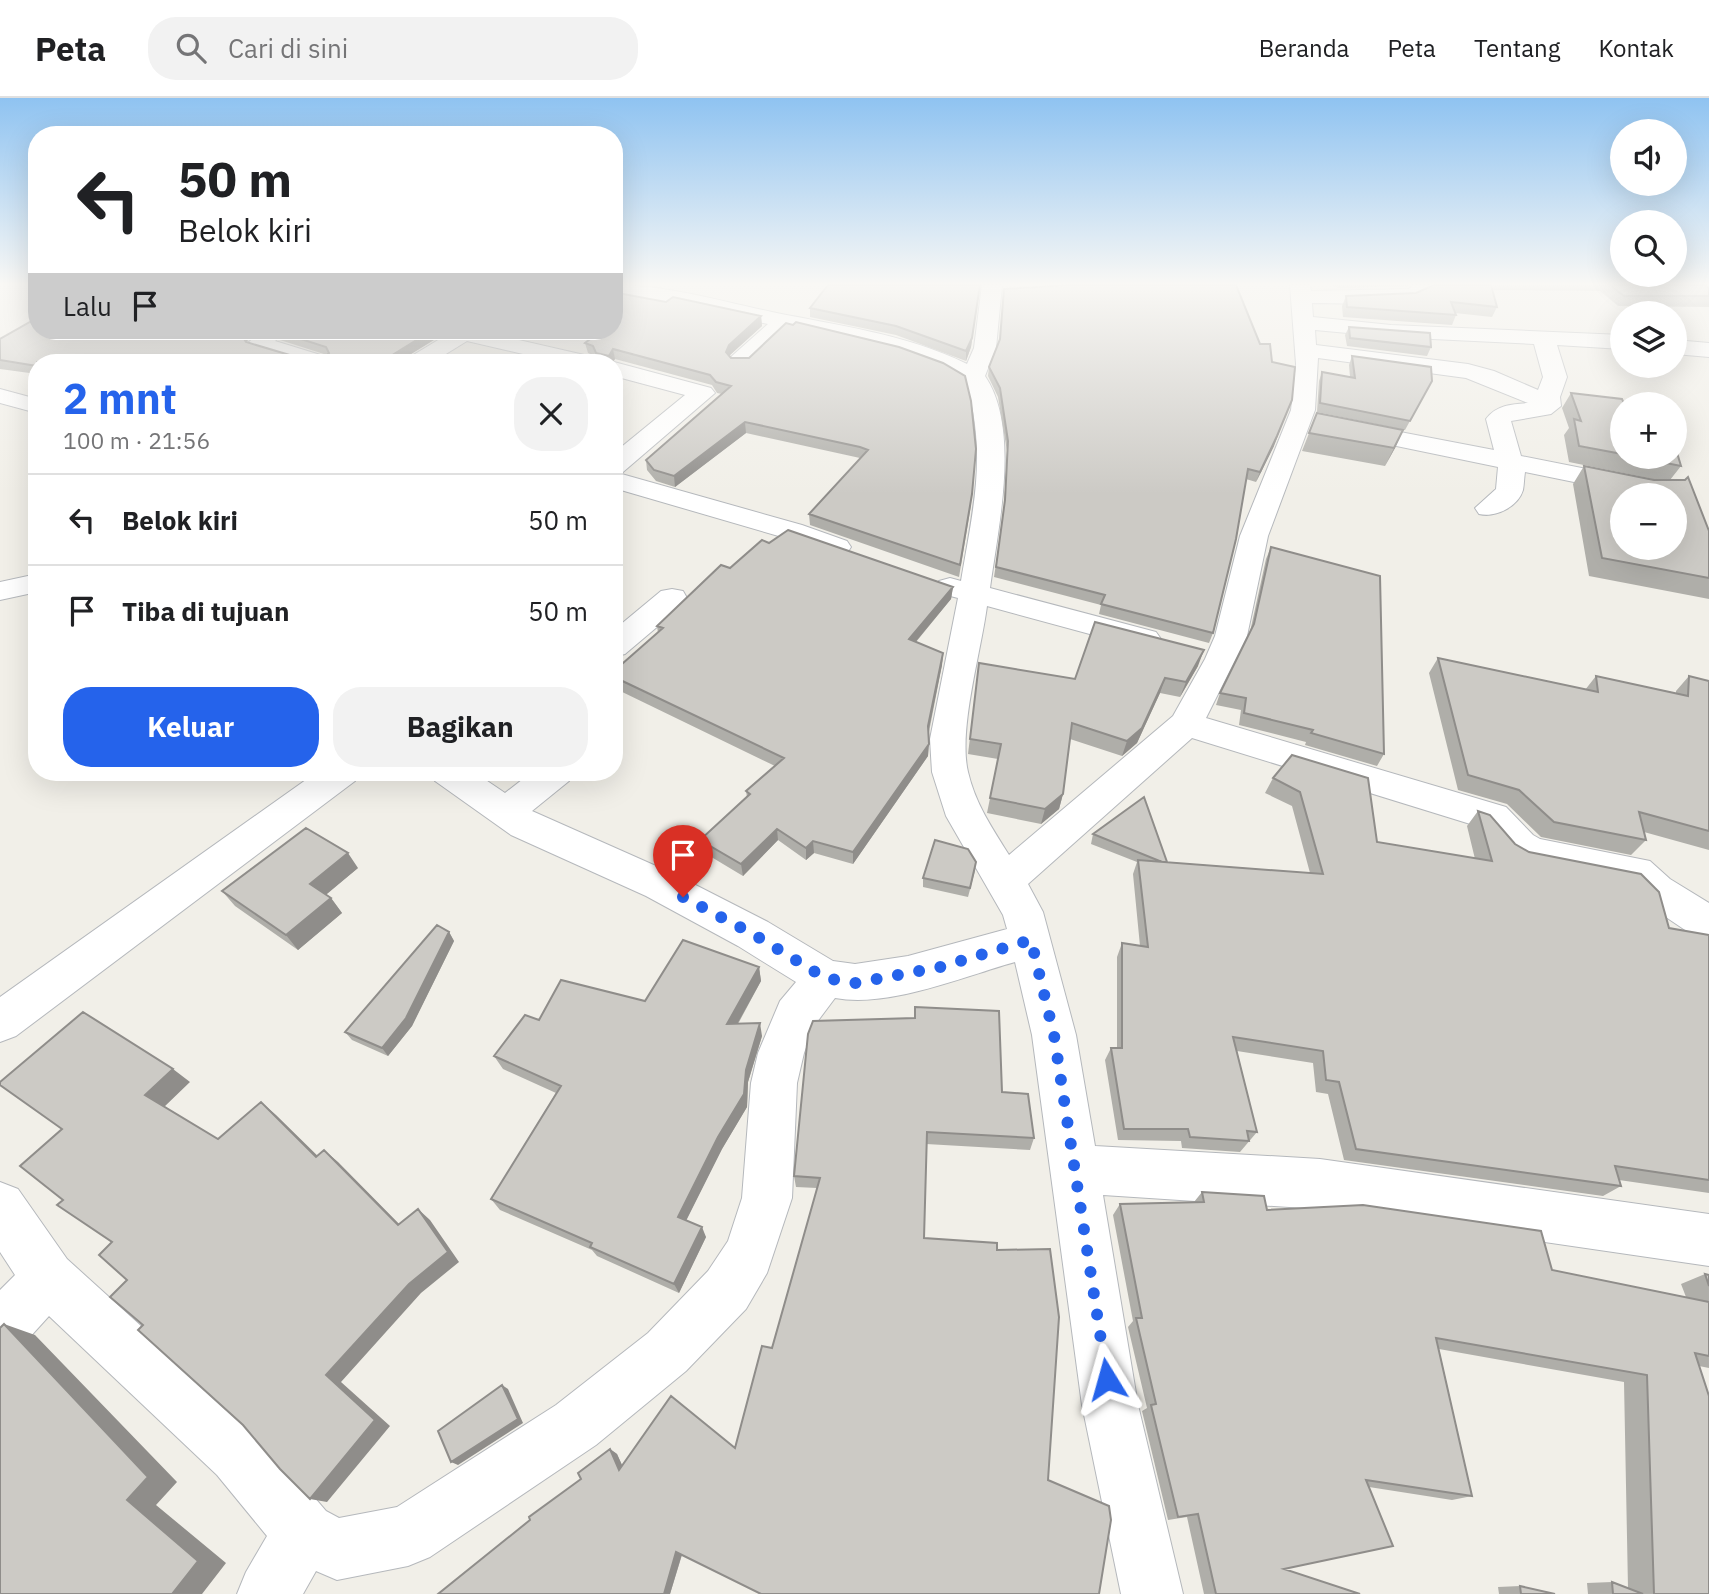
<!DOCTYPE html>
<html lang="id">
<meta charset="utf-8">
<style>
body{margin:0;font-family:"IBM Plex Sans",sans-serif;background:#f2f2f2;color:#202124;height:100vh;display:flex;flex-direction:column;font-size:26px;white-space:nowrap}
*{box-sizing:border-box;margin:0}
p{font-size:23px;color:#757577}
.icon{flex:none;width:38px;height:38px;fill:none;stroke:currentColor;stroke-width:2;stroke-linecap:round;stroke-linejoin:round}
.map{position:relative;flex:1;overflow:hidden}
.drawer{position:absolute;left:28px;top:256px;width:595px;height:427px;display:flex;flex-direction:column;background:#fff;border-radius:28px;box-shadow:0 7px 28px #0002}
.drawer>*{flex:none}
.guide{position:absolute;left:28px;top:28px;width:595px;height:214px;border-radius:28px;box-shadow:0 7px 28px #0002;background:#fff;color:#202124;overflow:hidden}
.controls{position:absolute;left:1610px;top:21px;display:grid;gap:14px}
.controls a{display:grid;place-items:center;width:77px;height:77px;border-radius:50%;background:#fff;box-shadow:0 7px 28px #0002;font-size:35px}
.pin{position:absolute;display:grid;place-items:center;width:60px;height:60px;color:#fff;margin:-72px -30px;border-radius:50% 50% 50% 0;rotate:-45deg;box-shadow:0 0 7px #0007}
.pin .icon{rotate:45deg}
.me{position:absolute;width:77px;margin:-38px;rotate:352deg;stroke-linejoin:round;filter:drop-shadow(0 0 5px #0008)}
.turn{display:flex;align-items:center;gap:24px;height:147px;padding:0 35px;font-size:32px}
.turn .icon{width:91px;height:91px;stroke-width:2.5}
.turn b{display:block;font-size:49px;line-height:60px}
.then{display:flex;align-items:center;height:66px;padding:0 35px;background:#0003;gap:14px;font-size:26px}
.round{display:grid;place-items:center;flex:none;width:74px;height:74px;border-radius:28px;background:#f2f2f2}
.head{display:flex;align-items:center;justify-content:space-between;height:119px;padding:0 35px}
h1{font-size:42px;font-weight:800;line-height:52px;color:#2563eb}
.action{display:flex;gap:14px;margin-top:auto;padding:14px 35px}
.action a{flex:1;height:80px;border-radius:28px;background:#2563eb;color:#fff;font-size:28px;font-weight:800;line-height:80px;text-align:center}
.action a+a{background:#f2f2f2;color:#202124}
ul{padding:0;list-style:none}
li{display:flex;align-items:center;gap:21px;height:91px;padding:0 35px;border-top:2px solid #e0e0e0}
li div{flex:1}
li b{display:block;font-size:26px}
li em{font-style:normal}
header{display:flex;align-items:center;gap:42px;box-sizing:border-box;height:98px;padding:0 35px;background:#fff;border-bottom:2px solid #e0e0e0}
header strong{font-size:33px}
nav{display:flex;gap:38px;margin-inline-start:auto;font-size:24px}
.search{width:490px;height:63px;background:#f2f2f2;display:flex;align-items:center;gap:18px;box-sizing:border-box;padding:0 24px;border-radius:28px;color:#757577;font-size:26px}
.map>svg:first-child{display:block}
</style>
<header>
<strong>Peta</strong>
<div class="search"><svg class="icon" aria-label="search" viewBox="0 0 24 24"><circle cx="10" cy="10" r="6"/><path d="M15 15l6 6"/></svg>Cari di sini</div>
<nav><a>Beranda</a><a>Peta</a><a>Tentang</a><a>Kontak</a></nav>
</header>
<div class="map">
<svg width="1709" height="1496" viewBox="0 0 1709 1496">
<rect width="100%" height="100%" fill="#f1efe8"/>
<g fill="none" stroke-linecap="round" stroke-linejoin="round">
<!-- street casing -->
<g stroke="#b5b8bc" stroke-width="2">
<path id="street" d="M 614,187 C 667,187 720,203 772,214 C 835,227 907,236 967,266 L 974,250 L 982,187 L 1002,187 L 996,250 L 985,278 C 1021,331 998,430 990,490 L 1156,534 L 1161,541 L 1156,548 L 1145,551 L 987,508 C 981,554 958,632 968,674 C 975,705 992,730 1009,757 L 1173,618 L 1205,561 L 1215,538 L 1240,438 L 1291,312 L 1296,266 L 1290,187 L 1310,187 L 1311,193 L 1408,191 L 1411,190 L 1411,187 L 1431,187 L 1432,193 C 1419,210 1335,205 1312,205 L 1313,219 L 1391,227 L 1622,237 L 1622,251 L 1557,247 L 1567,279 L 1560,299 L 1561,308 L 1551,316 L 1511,323 L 1521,358 L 1637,381 L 1641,387 L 1637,393 L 1628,395 L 1525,374 C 1524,380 1524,387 1523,392 C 1518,409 1495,420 1479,416 L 1475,410 L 1496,391 L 1498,369 L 1348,338 L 1339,336 L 1336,331 L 1339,326 L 1348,324 L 1494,352 L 1486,321 C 1496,307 1512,306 1528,305 L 1466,280 L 1318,260 L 1315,312 L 1268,438 L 1247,538 L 1206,620 L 1506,709 L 1533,737 L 1540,741 L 1650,763 L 1670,781 L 1709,805 L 1709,843 L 1694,838 L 1642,803 L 1627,788 L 1518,766 L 1505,759 L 1480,729 L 1192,640 L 1028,786 L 1043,814 L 1076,937 L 1095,1048 L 1320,1061 L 1709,1116 L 1709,1168 L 1320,1111 L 1103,1097 L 1138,1307 L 1183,1496 L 1121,1496 L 1082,1307 L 1032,937 L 1015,864 C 962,879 889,910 835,900 L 814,928 L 804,955 L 797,985 L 792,1100 L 767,1175 L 746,1211 L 686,1273 L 596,1347 L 430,1459 L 408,1468 L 337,1482 L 316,1473 L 303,1496 L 237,1496 L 246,1474 L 267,1438 L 217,1377 L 49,1218 L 19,1251 L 0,1259 L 0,1192 L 15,1177 L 0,1154 L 0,1084 L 18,1091 L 67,1161 L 259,1335 L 326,1413 L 339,1420 L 397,1409 L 556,1307 L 648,1235 L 708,1173 L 728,1143 L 742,1100 L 751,985 L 758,955 L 780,903 L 796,884 L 738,848 L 646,798 L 511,737 L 435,683 L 430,674 L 474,674 L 505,695 L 532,674 L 574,674 L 569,683 L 532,713 L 674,776 L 768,824 L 833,863 L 855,866 L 908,858 L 1007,831 L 1003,817 L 946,718 L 932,674 L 930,641 L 958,500 L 939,495 L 935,489 L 939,483 L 950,480 L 961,483 C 973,411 987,359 967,287 L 965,283 C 907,253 850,243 788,230 L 748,268 L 732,268 L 729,263 L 732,258 L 768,226 L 614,193 ZM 1315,232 L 1391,239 L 1534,246 L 1543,279 L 1538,292 L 1494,273 L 1468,266 L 1316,247 Z
M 1696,187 L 1709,187 L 1709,194 L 1699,191 Z
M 261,233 L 285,233 L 275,243 L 327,259 L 330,264 L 297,264 L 251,250 L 248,245 Z
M 453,233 L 479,233 L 593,259 L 596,264 L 557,264 L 467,243 L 433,264 L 407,264 L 410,259 Z
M 1675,242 L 1709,245 L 1709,259 L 1675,256 Z
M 614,264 L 711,290 L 715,295 L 623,374 L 618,375 L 802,427 L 847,443 L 851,449 L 847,455 L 837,458 L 827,455 L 782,439 L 614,390 L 614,355 L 685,297 L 614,278 Z
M 0,291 L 37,301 L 37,315 L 0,305 Z
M 37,476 L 37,494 L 0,502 L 0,484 Z
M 672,491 L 683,493 L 687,500 L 683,507 L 625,556 L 614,559 L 614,532 L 661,493 Z
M 317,674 L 360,674 L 355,683 L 16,938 L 0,944 L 0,899 Z"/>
</g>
<!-- street -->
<use href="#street" fill="#fff" fill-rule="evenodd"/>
</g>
<!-- wall -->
<path fill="#afaea9" d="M 980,187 L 971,249 L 966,263 L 896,237 L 810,219 L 810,210 Z
M 1329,187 L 1409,187 L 1408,188 L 1340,190 Z
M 1434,187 L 1705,187 L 1709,190 L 1709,209 L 1618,208 L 1600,193 L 1492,192 L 1497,209 L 1492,219 L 1455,215 L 1456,217 L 1452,227 L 1343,219 L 1342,208 L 1346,198 L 1416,195 Z
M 666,204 L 761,218 L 762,228 L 730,257 L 729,258 L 731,260 L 971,407 L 959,479 L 810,427 L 809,416 L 861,360 L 860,360 L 746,335 L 675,389 L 656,383 L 647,372 L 646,362 L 722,296 L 717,295 L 712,287 L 615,261 L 613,264 L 598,264 L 595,258 L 588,255 L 585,245 L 592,240 L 578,237 L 577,233 L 614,233 Z
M 1349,229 L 1431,249 L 1427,258 L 1347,248 L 1345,237 Z
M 276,233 L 437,240 L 398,264 L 37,264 L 37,276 L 0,271 L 0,241 L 246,244 L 293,258 L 327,257 L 280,242 Z
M 1352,258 L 1427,292 L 1405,332 L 1317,314 L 1319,283 L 1322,274 L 1350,279 L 1349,267 Z
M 989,269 L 1274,348 L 1256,384 L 1246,381 L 1213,535 L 1209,545 L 1099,516 L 1101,507 L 994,479 L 1004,411 L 1007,353 L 998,299 L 988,278 Z
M 1571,295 L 1622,306 L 1622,359 L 1675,359 L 1681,368 L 1670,382 L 1709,480 L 1709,501 L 1589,478 L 1573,386 L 1584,368 L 1658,382 L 1569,364 L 1564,337 L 1569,330 L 1562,310 Z
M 1317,315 L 1395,350 L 1385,368 L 1302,353 Z
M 769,445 L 953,489 L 951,501 L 916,544 L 943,555 L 942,567 L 929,634 L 928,658 L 853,766 L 814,755 L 806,762 L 778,742 L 743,778 L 703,754 L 700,742 L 747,699 L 746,693 L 775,668 L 614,590 L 614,573 L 658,535 L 657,528 L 730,470 Z
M 1271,449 L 1384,656 L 1377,668 L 1305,647 L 1306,644 L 1239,627 L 1241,612 L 1216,607 L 1220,595 L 1250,534 L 1266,461 Z
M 1438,560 L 1585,592 L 1596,578 L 1676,595 L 1676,593 L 1689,578 L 1709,583 L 1709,752 L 1644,734 L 1646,742 L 1631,757 L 1541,739 L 1507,706 L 1458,692 L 1429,575 Z
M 979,565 L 1075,581 L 1198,568 L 1180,599 L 1160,595 L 1137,645 L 1122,658 L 1070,641 L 1063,696 L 1059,711 L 1041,726 L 987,715 L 998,661 L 968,656 Z
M 1292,657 L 1377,744 L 1475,761 L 1467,728 L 1478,713 L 1515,746 L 1669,830 L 1709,837 L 1709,1095 L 1619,1082 L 1621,1088 L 1603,1098 L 1344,1062 L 1328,996 L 1316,994 L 1313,965 L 1237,953 L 1257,1034 L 1240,1054 L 1182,1050 L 1181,1043 L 1118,1042 L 1105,962 L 1111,950 L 1117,950 L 1117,859 L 1122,845 L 1140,848 L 1133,776 L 1137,764 L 1091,746 L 1093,736 L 1167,764 L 1310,775 L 1292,708 L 1265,695 L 1273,680 Z
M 358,770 L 326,796 L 331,800 L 342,815 L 298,852 L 235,808 L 222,793 Z
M 975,773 L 968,799 L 923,789 L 923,780 Z
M 449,834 L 454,843 L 412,928 L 388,958 L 352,942 L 345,934 Z
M 759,869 L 761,883 L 738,926 L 762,938 L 748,984 L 747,1009 L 722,1051 L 686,1122 L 706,1139 L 679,1195 L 597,1158 L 592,1152 L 500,1112 L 491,1101 L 556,995 L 503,971 L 494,958 L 539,922 L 645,903 Z
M 915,909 L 1002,994 L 1034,1040 L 1030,1052 L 926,1046 L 682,1457 L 670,1496 L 438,1496 L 581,1381 L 610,1351 L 617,1356 L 622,1367 L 735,1350 L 772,1250 L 817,1090 L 796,1089 L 794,1078 L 914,920 Z
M 1202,1094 L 1267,1112 L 1552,1172 L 1686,1199 L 1681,1186 L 1705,1176 L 1709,1177 L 1709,1270 L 1699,1268 L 1709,1496 L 1588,1496 L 1587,1485 L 1612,1484 L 1628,1490 L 1624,1284 L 1439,1251 L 1472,1398 L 1452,1402 L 1369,1389 L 1284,1471 L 1360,1496 L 1204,1496 L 1187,1419 L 1168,1422 L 1142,1313 L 1147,1310 L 1128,1229 L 1133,1223 L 1113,1117 L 1120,1106 L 1194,1104 Z
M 1520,1488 L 1555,1496 L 1499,1496 L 1498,1489 Z"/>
<!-- shaded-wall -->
<path fill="#8f8d8a" d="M 980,187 L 971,249 L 966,263 L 966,253 Z
M 761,218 L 762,228 L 730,257 L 727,264 L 726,254 L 729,247 Z
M 244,233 L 258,233 L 245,245 L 241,236 Z
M 431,233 L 446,233 L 437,240 L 398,264 L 381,264 Z
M 613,251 L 615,261 L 613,264 L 611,264 L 609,258 Z
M 176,257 L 180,264 L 165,264 Z
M 1288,311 L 1274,348 L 1256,384 L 1260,374 Z
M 745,324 L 746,335 L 675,389 L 674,378 Z
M 1403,332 L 1395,350 L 1385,368 Z
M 953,489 L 951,501 L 908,553 L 909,541 Z
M 1204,552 L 1198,568 L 1180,599 L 1186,584 Z
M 943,555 L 942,567 L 927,640 L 928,628 Z
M 1165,580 L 1160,595 L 1137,645 L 1122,658 L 1127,643 Z
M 929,646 L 928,658 L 853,766 L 853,754 Z
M 1063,696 L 1059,711 L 1041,726 L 1045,711 Z
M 777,731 L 778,742 L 743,778 L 741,766 Z
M 813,743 L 814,755 L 806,762 L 806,750 Z
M 348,755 L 358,770 L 321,801 L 310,786 Z
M 331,800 L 342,815 L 298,852 L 286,837 Z
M 449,834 L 454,843 L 412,928 L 388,958 L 382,950 Z
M 759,869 L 761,883 L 730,939 L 727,926 Z
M 760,925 L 762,938 L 748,984 L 747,1009 L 722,1051 L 683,1129 L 678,1119 L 746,972 Z
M 173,971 L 190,984 L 163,1010 L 145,997 Z
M 261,1004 L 276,1017 L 330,1070 L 316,1059 Z
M 324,1052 L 338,1064 L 410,1137 L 398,1127 Z
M 418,1111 L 430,1122 L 459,1164 L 421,1195 L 341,1284 L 390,1328 L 327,1404 L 310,1401 L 326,1277 Z
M 702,1129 L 706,1139 L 679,1195 L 674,1186 Z
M 4,1226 L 35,1237 L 177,1384 L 156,1407 L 226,1465 L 202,1496 L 172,1496 Z
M 502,1287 L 508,1291 L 523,1325 L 458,1367 L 451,1364 Z
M 610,1351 L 617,1356 L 626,1376 L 619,1372 Z
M 676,1454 L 682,1456 L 670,1496 L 664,1496 Z"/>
<!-- building -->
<path fill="#cccac5" stroke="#8f8d8a" stroke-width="2" fill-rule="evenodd" d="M 828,187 L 980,187 L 972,240 L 966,253 L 896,228 L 810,210 Z
M 1069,187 L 1236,187 L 1260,246 L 1270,246 L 1272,264 L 1295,269 L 1292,302 L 1277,338 L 1260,374 L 1248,371 L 1236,441 L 1213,535 L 1101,506 L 1105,497 L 996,469 L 1005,402 L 1008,343 L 1000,290 L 989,269 L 1000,241 L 1004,191 Z
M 1434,187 L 1491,187 L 1497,209 L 1451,204 L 1456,217 L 1347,209 L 1346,198 L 1416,195 Z
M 1610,187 L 1705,187 L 1709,190 L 1709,198 L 1624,198 Z
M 623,196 L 666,204 L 673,199 L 761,218 L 729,247 L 726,254 L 731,260 L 749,260 L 786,225 L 793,227 L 796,224 L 899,249 L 943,265 L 965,278 L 971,303 L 976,351 L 972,396 L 960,467 L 809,416 L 868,352 L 860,349 L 745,324 L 674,378 L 654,372 L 646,362 L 731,288 L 716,284 L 710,277 L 613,251 L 609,258 L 596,255 L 593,248 L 585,245 L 601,233 L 614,233 L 614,201 Z
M 37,220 L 37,233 L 244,233 L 241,236 L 246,244 L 293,258 L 326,258 L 329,255 L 326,249 L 276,233 L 431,233 L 381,264 L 206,264 L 176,257 L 165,264 L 37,264 L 37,268 L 0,262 L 0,241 Z
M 1349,229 L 1430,235 L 1431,249 L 1350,240 Z
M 1352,258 L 1431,269 L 1432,283 L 1410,323 L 1320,305 L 1322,274 L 1355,280 Z
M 1571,295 L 1622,301 L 1624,306 L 1622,306 L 1622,356 L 1579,348 L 1574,321 L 1581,323 Z
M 1317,315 L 1403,332 L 1394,350 L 1309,335 Z
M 1675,348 L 1681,368 L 1635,359 L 1675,359 Z
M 1584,368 L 1654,382 L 1685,382 L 1688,379 L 1709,433 L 1709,480 L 1602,460 ZM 1622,397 L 1675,397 L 1675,450 L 1622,450 Z
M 788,432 L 953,489 L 909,541 L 943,555 L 928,628 L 929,646 L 853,754 L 813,743 L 806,750 L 777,731 L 741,766 L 700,742 L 750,696 L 746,693 L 784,660 L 614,579 L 614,573 L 663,530 L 657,528 L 721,467 L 730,470 L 762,442 L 769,445 Z
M 1271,449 L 1380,478 L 1384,656 L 1311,635 L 1313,632 L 1244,615 L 1246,600 L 1220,595 L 1254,526 Z
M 1095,524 L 1204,552 L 1186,584 L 1165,580 L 1142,630 L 1127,643 L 1072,625 L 1063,696 L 1045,711 L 990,700 L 1001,646 L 970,641 L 979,565 L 1075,581 Z
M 1438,560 L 1598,594 L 1596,578 L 1688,598 L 1689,578 L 1709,583 L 1709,733 L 1639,714 L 1646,742 L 1554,724 L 1519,692 L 1468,677 Z
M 1292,657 L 1368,680 L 1377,744 L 1492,763 L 1478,713 L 1490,717 L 1515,746 L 1529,754 L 1641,776 L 1659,794 L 1669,830 L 1709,837 L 1709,1082 L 1615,1068 L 1621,1088 L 1356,1051 L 1339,984 L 1326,982 L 1323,953 L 1233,939 L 1257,1034 L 1247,1033 L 1249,1043 L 1190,1039 L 1188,1031 L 1124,1031 L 1111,950 L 1122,950 L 1122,845 L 1148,849 L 1138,762 L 1323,776 L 1300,694 L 1273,680 Z
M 1144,699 L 1167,764 L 1162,764 L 1093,736 Z
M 306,730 L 348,755 L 310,786 L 331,800 L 286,837 L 222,793 Z
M 935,742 L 968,751 L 976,764 L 970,790 L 923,780 Z
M 437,827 L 449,834 L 406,920 L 382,950 L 345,934 Z
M 683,842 L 759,869 L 727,926 L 760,925 L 746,972 L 744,996 L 718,1039 L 678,1119 L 702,1129 L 674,1186 L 590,1149 L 592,1145 L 491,1101 L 561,988 L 494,958 L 525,917 L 539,922 L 561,882 L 645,903 Z
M 915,909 L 999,913 L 1002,994 L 1028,996 L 1034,1040 L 927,1034 L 924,1140 L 997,1145 L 997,1152 L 1050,1151 L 1059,1219 L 1048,1382 L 1109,1408 L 1111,1422 L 1099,1496 L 761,1496 L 676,1454 L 664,1496 L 438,1496 L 530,1422 L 529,1419 L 581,1381 L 578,1375 L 610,1351 L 619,1372 L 671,1298 L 735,1350 L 762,1248 L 772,1250 L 820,1080 L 794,1078 L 808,936 L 813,923 L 915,920 Z
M 83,914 L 173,971 L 145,997 L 218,1041 L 261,1004 L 316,1059 L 324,1052 L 398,1127 L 418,1111 L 448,1154 L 409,1186 L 326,1277 L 375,1322 L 310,1401 L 280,1371 L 243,1327 L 138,1232 L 143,1227 L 110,1199 L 127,1182 L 99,1157 L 112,1144 L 57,1107 L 63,1102 L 20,1068 L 62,1031 L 0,987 L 0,984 Z
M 1202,1094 L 1264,1098 L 1267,1112 L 1363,1107 L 1541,1133 L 1552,1172 L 1709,1204 L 1709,1258 L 1695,1255 L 1709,1298 L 1709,1496 L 1654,1496 L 1647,1277 L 1436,1240 L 1472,1398 L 1366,1382 L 1393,1448 L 1284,1471 L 1360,1496 L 1216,1496 L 1198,1416 L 1178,1419 L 1151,1307 L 1156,1306 L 1136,1220 L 1142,1220 L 1120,1106 L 1204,1104 Z
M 1705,1176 L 1709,1177 L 1709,1188 Z
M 4,1226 L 148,1379 L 127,1402 L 198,1463 L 172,1496 L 0,1496 L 0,1230 Z
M 502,1287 L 518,1321 L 451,1364 L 438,1333 Z
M 1612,1484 L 1643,1496 L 1613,1496 Z
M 1520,1488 L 1555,1496 L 1521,1496 Z"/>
<!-- sky -->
<linearGradient id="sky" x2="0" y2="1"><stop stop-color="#8fc3f1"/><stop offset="0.47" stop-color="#f9f8f5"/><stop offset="1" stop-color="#f9f8f5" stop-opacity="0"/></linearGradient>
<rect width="1709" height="396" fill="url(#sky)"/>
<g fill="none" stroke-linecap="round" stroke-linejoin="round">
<!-- route -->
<path stroke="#2563eb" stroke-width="12" stroke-dasharray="0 21.6" d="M 683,799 L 753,836 L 825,880 L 855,885 L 940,869 L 1031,842 L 1054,937 L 1107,1281"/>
</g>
</svg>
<div class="controls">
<a><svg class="icon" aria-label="sound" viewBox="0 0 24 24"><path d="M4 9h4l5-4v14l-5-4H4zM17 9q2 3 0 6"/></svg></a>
<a><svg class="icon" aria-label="search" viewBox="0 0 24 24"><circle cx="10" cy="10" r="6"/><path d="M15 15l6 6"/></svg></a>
<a><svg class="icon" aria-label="layers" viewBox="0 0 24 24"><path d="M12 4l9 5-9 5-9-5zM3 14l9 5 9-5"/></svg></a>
<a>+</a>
<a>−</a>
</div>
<div class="pin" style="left:683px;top:799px;background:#d93025"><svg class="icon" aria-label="arrive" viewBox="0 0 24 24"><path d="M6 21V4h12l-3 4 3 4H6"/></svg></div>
<svg class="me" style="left:1107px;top:1281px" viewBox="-20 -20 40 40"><path d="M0-17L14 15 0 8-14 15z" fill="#2563eb" stroke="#fff" stroke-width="4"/></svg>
<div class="guide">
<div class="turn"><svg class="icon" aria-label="left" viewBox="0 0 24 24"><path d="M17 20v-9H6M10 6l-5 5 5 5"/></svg><div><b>50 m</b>Belok kiri</div></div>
<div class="then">Lalu<svg class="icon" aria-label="arrive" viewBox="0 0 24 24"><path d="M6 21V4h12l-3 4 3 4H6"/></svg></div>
</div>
<section class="drawer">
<div class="head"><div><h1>2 mnt</h1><p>100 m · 21:56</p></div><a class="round"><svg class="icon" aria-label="close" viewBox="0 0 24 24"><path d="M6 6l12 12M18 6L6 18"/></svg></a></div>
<ul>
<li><svg class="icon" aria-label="left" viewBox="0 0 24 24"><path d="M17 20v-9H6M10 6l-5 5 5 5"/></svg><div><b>Belok kiri</b></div><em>50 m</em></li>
<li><svg class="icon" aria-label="arrive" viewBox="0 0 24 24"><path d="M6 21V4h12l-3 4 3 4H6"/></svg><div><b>Tiba di tujuan</b></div><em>50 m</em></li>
</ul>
<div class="action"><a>Keluar</a><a>Bagikan</a></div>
</section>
</div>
